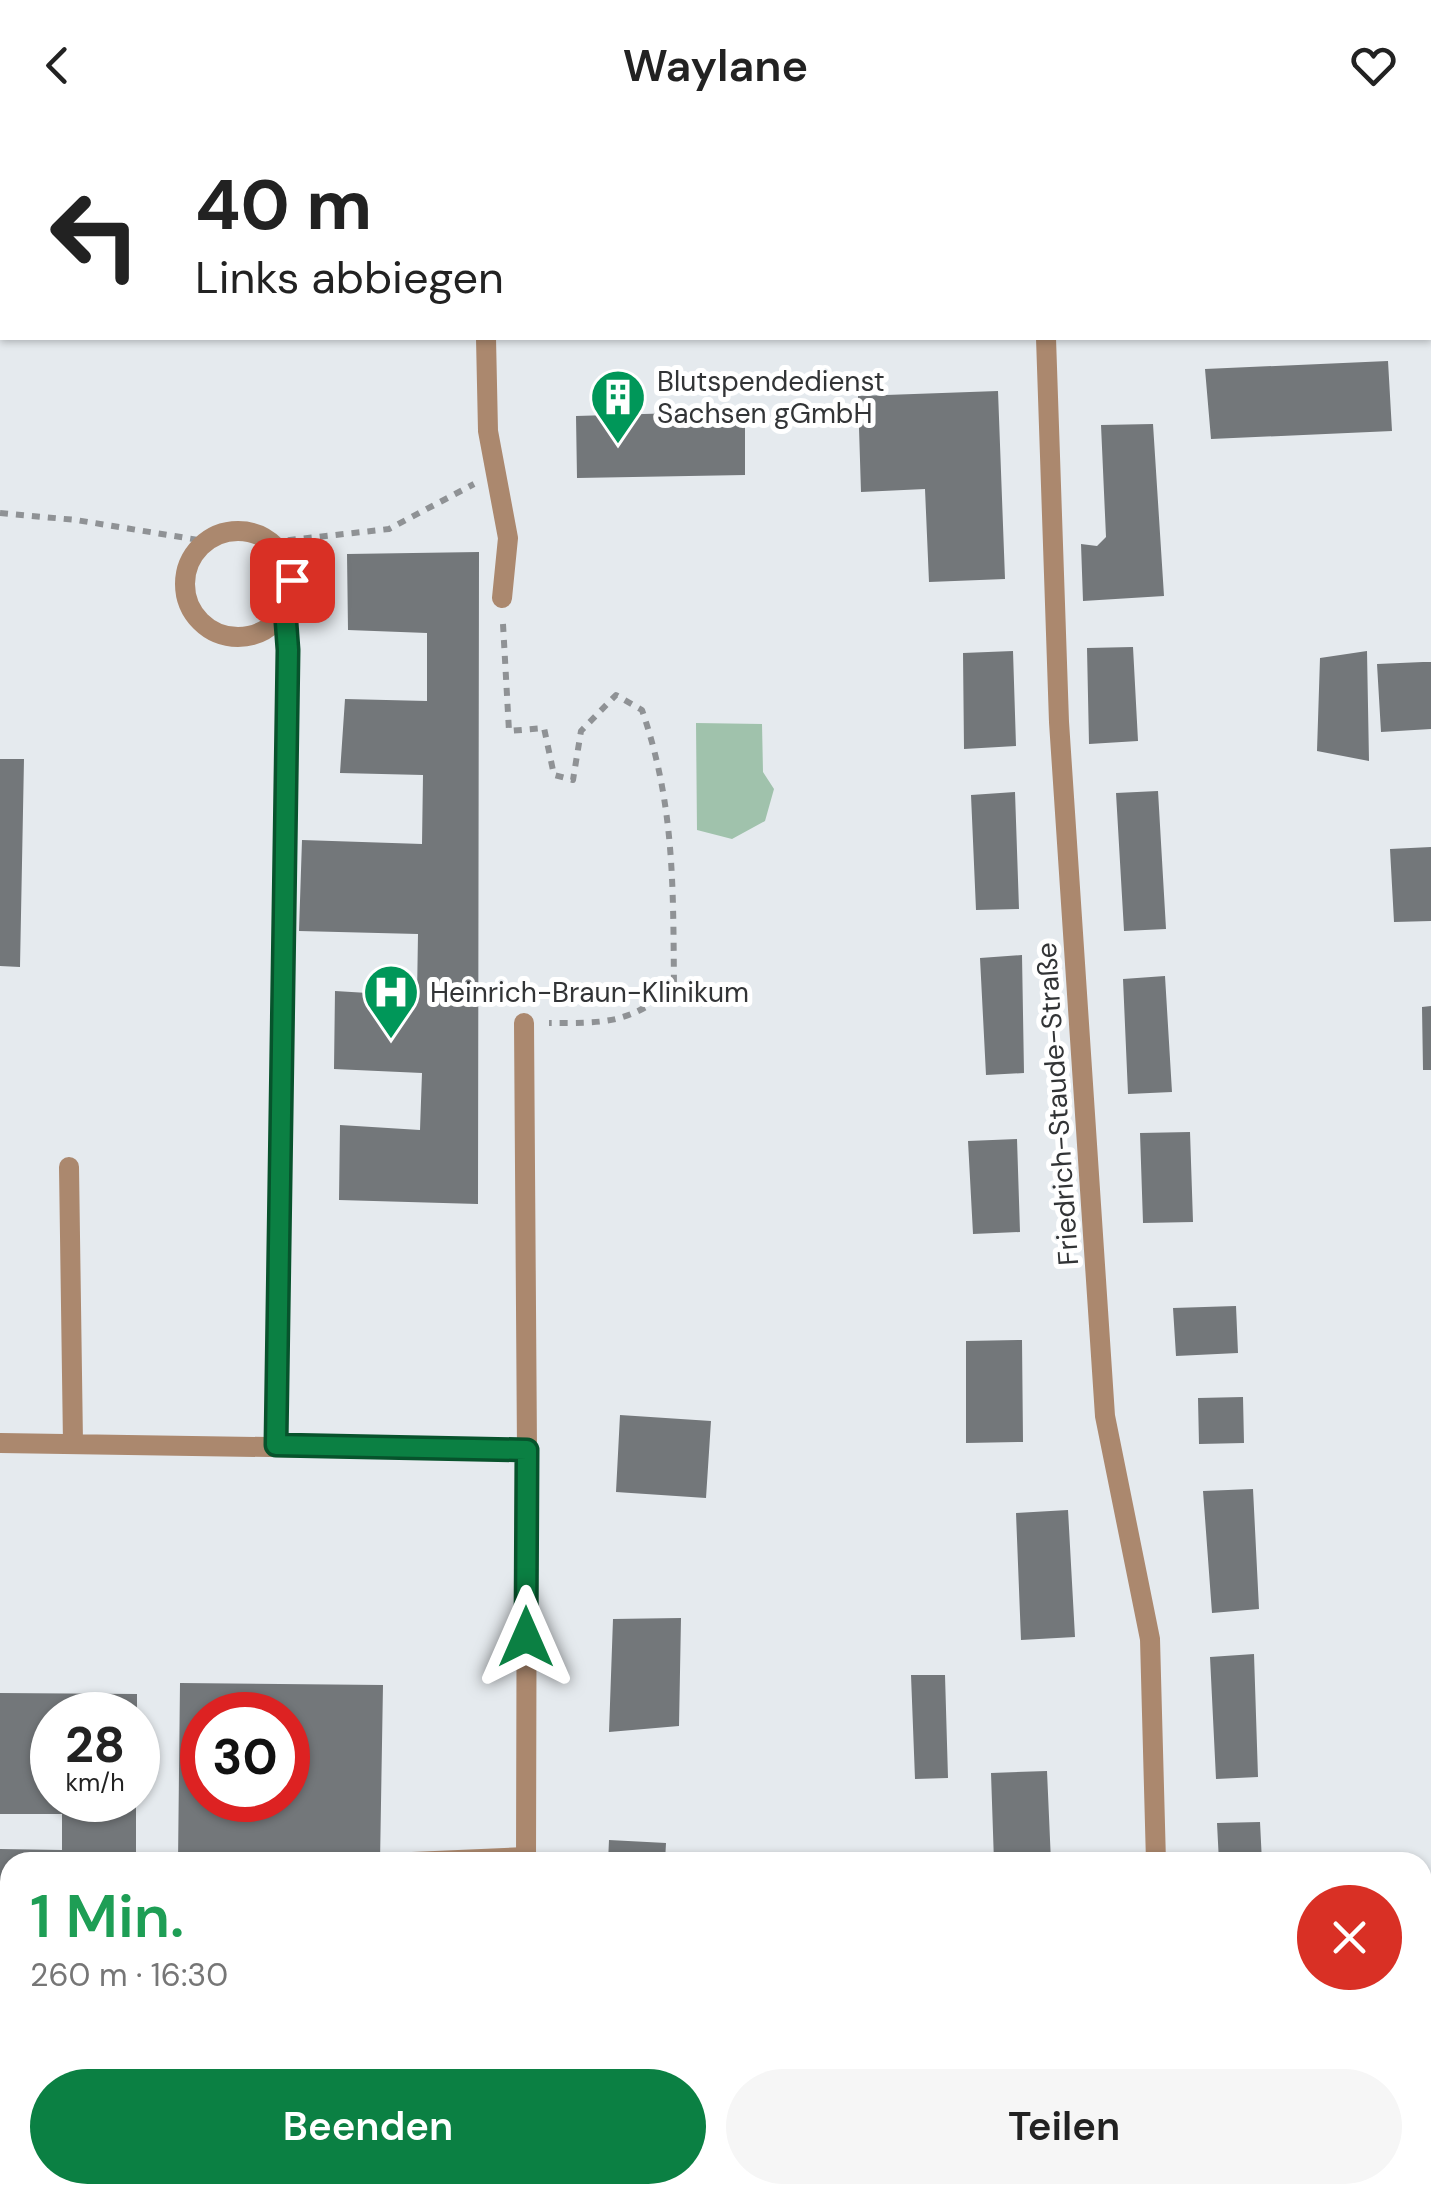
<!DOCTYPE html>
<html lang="de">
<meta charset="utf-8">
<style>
body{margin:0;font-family:"DM Sans",sans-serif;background:#f6f6f6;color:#222;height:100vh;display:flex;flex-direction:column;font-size:38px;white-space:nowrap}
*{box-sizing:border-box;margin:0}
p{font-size:32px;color:#767676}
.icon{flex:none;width:55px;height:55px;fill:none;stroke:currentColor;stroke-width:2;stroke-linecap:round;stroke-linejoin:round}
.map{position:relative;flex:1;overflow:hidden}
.drawer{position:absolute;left:0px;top:1722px;width:1432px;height:352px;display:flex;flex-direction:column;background:#fff;border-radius:30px 30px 0 0;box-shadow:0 2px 8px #0004}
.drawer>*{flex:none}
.hud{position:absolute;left:0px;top:0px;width:1432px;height:210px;box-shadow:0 2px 8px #0004;background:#fff;color:#222;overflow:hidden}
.speed{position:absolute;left:30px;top:1562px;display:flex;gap:20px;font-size:50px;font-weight:700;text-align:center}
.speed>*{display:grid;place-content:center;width:130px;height:130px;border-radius:50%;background:#fff;box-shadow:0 2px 8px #0004;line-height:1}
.speed small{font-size:25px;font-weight:400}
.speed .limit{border:15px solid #d22;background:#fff;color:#111}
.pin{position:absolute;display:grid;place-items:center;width:85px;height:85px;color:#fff;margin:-42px;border-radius:20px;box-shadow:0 5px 15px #0006}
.me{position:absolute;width:110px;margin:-55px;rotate:0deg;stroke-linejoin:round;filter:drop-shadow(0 0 8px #0008)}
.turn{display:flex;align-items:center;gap:35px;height:210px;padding:0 30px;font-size:45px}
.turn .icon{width:130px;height:130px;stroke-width:2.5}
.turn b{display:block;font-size:70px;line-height:85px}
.round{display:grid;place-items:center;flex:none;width:105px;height:105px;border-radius:52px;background:#f6f6f6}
.overview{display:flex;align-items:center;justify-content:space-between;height:170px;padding:0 30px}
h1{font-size:60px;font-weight:600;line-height:75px;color:#1e9e55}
.cta{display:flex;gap:20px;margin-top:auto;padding:20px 30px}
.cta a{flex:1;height:115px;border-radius:60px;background:#0b8043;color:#fff;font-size:40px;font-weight:600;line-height:115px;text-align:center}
.cta a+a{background:#f6f6f6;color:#222}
header{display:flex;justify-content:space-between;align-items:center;height:130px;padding:0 30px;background:#fff;font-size:45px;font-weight:600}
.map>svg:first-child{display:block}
</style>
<header><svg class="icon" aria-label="back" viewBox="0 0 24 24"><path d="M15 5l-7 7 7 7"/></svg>Waylane<svg class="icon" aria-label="heart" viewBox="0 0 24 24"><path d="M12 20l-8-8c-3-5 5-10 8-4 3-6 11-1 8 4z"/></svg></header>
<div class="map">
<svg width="1431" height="2073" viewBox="0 0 1431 2073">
<rect width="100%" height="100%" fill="#e5eaee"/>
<!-- green -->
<path fill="#a0c2ac" d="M 696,593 L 762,594 L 763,642 L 774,659 L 765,691 L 732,709 L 697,700 Z"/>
<!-- building -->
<path fill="#73777a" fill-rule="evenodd" d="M 1388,231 L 1392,301 L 1211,309 L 1205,239 Z
M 998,261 L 1005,449 L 929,452 L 925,359 L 861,362 L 858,266 Z
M 745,281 L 745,345 L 577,348 L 576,286 Z
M 1153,294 L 1164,466 L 1083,471 L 1081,414 L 1097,416 L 1106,407 L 1101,295 Z
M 479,422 L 478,1074 L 339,1070 L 340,995 L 420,1000 L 422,943 L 334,939 L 335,861 L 417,866 L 418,804 L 299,801 L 302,710 L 422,714 L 423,645 L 340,643 L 345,569 L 427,571 L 427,503 L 348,500 L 347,424 Z
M 1133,517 L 1138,611 L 1089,614 L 1087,518 Z
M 1013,521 L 1016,616 L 964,619 L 963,523 Z
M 1367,521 L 1369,631 L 1317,621 L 1320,528 Z
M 1423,532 L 1431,532 L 1431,599 L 1381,602 L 1377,534 Z
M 0,629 L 24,629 L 20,837 L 0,836 Z
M 1158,661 L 1166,799 L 1124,801 L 1116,663 Z
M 1015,662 L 1019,779 L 976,780 L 971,665 Z
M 1431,717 L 1431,791 L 1394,792 L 1390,719 Z
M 1022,825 L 1024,943 L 986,945 L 980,828 Z
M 1165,846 L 1172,962 L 1128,964 L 1123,849 Z
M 1431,876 L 1431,940 L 1423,940 L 1422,877 Z
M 1190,1002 L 1193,1092 L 1143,1093 L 1140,1003 Z
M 1017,1009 L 1020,1102 L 973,1104 L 968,1011 Z
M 1236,1176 L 1238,1223 L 1176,1226 L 1173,1178 Z
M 1022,1210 L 1023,1312 L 966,1313 L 966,1211 Z
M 1243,1267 L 1244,1313 L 1199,1314 L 1198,1268 Z
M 620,1285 L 711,1291 L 706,1368 L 616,1362 Z
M 1253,1359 L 1259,1479 L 1212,1483 L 1203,1361 Z
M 1068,1380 L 1075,1507 L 1021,1510 L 1016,1383 Z
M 681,1488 L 679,1596 L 609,1602 L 613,1489 Z
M 1254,1524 L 1258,1647 L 1216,1649 L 1210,1527 Z
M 911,1545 L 945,1545 L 948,1648 L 915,1649 Z
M 180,1553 L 383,1555 L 380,1732 L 178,1732 ZM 202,1585 L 288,1585 L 288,1670 L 202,1670 Z
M 0,1563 L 137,1564 L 137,1585 L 52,1585 L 52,1670 L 136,1670 L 136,1732 L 10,1732 L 10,1851 L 0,1851 L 0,1719 L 62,1720 L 62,1684 L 0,1684 Z
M 1047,1641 L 1051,1732 L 994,1732 L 991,1643 Z
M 1260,1692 L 1262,1732 L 1219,1732 L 1217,1693 Z
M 609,1710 L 666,1713 L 665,1732 L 608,1732 Z
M 0,1999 L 10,1999 L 10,2065 L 68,2065 L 68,2073 L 0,2073 Z
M 269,2065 L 371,2065 L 371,2073 L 269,2073 Z
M 1007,2065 L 1066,2065 L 1067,2073 L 1007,2073 Z
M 1247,2065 L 1296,2065 L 1296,2073 L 1247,2073 Z"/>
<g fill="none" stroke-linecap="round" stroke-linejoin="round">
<!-- path -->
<path stroke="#8f9295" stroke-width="6" stroke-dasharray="8 8" stroke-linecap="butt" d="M 1376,0 L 1378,2
M 1430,74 L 1431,76
M 0,383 L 76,390 L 205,411
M 272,412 L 389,399 L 474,354
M 503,494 L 509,601 L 544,598 L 554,645 L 573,650 L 581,601 L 616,565 L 642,580 C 675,676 673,758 674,858 C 627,894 607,893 549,893
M 0,1867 L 10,1868
M 0,1926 L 10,1936
M 99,2065 L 100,2073"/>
<!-- lane -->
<path stroke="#ab886e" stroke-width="20" d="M 486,208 L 488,301 L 508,408 L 502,468
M185 454a53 53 0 1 1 106 0a53 53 0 1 1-106 0Z
M 69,1037 L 73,1313
M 0,1313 L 527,1321 L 524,893
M 277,1315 L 289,520 L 285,479
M 412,1732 L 526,1727
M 158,2073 L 158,2065
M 225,2073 L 226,2065
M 405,2073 L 405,2065"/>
<!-- street -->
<path stroke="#ab886e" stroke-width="20" d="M 1313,2 L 1315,0
M 1430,171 L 1431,171
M 0,174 L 2,174
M 1046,208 L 1059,592 L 1105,1286 L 1150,1509 L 1156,1732
M 526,1732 L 527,1321
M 1167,2065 L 1168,2073
M 526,2073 L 526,2065"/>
<!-- tram -->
<path stroke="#6a6d70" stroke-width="2.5" d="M 0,126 L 2,126
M 1430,131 L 1431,131
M 0,144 L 2,144
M 1430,148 L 1431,148"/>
</g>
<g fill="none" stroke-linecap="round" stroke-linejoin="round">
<!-- route casing -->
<g stroke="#07532c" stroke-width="25">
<path id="route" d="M 292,450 L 285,479 L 288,520 L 276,1315 L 527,1320 L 526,1507"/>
</g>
<!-- route -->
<use href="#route" stroke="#0b8043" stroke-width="18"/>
</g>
<!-- icons -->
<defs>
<g id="building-pin" transform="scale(2.875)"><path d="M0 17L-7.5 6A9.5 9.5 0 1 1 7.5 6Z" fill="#009759" stroke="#fff"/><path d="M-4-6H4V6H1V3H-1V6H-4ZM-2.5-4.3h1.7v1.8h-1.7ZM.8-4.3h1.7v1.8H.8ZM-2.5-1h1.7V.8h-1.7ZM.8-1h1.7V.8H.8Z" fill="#fff"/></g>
<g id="hospital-pin" transform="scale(2.875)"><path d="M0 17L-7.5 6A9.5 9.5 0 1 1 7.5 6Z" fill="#009759" stroke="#fff"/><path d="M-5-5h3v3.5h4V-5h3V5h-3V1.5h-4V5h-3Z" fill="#fff"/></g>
</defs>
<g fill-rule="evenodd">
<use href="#building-pin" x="618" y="267"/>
<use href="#hospital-pin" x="391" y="862"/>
</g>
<g text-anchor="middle" stroke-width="10" stroke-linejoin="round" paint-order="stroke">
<!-- poi labels -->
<g font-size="28" fill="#323436" stroke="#fff" text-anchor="start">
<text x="657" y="261">Blutspendedienst<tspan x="657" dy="32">Sachsen gGmbH</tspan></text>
<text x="430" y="872">Heinrich-Braun-Klinikum</text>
</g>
<!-- street labels -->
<g font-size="28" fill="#323436" stroke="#fff">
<text transform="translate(1057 974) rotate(-94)" y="10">Friedrich-Staude-Straße</text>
</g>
</g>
</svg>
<div class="speed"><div>28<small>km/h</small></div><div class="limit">30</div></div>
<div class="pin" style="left:292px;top:450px;background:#d93025"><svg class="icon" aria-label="arrive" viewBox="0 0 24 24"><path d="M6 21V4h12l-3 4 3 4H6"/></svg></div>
<svg class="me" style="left:526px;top:1507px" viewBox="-20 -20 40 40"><path d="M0-17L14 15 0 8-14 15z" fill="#0b8043" stroke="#fff" stroke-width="4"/></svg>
<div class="hud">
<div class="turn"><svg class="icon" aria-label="left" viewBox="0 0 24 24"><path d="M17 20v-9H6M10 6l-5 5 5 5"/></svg><div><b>40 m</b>Links abbiegen</div></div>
</div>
<section class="drawer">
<div class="overview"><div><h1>1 Min.</h1><p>260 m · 16:30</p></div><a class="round" style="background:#d93025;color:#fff"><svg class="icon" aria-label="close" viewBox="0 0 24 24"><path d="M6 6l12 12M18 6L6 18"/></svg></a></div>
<div class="cta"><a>Beenden</a><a>Teilen</a></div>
</section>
</div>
